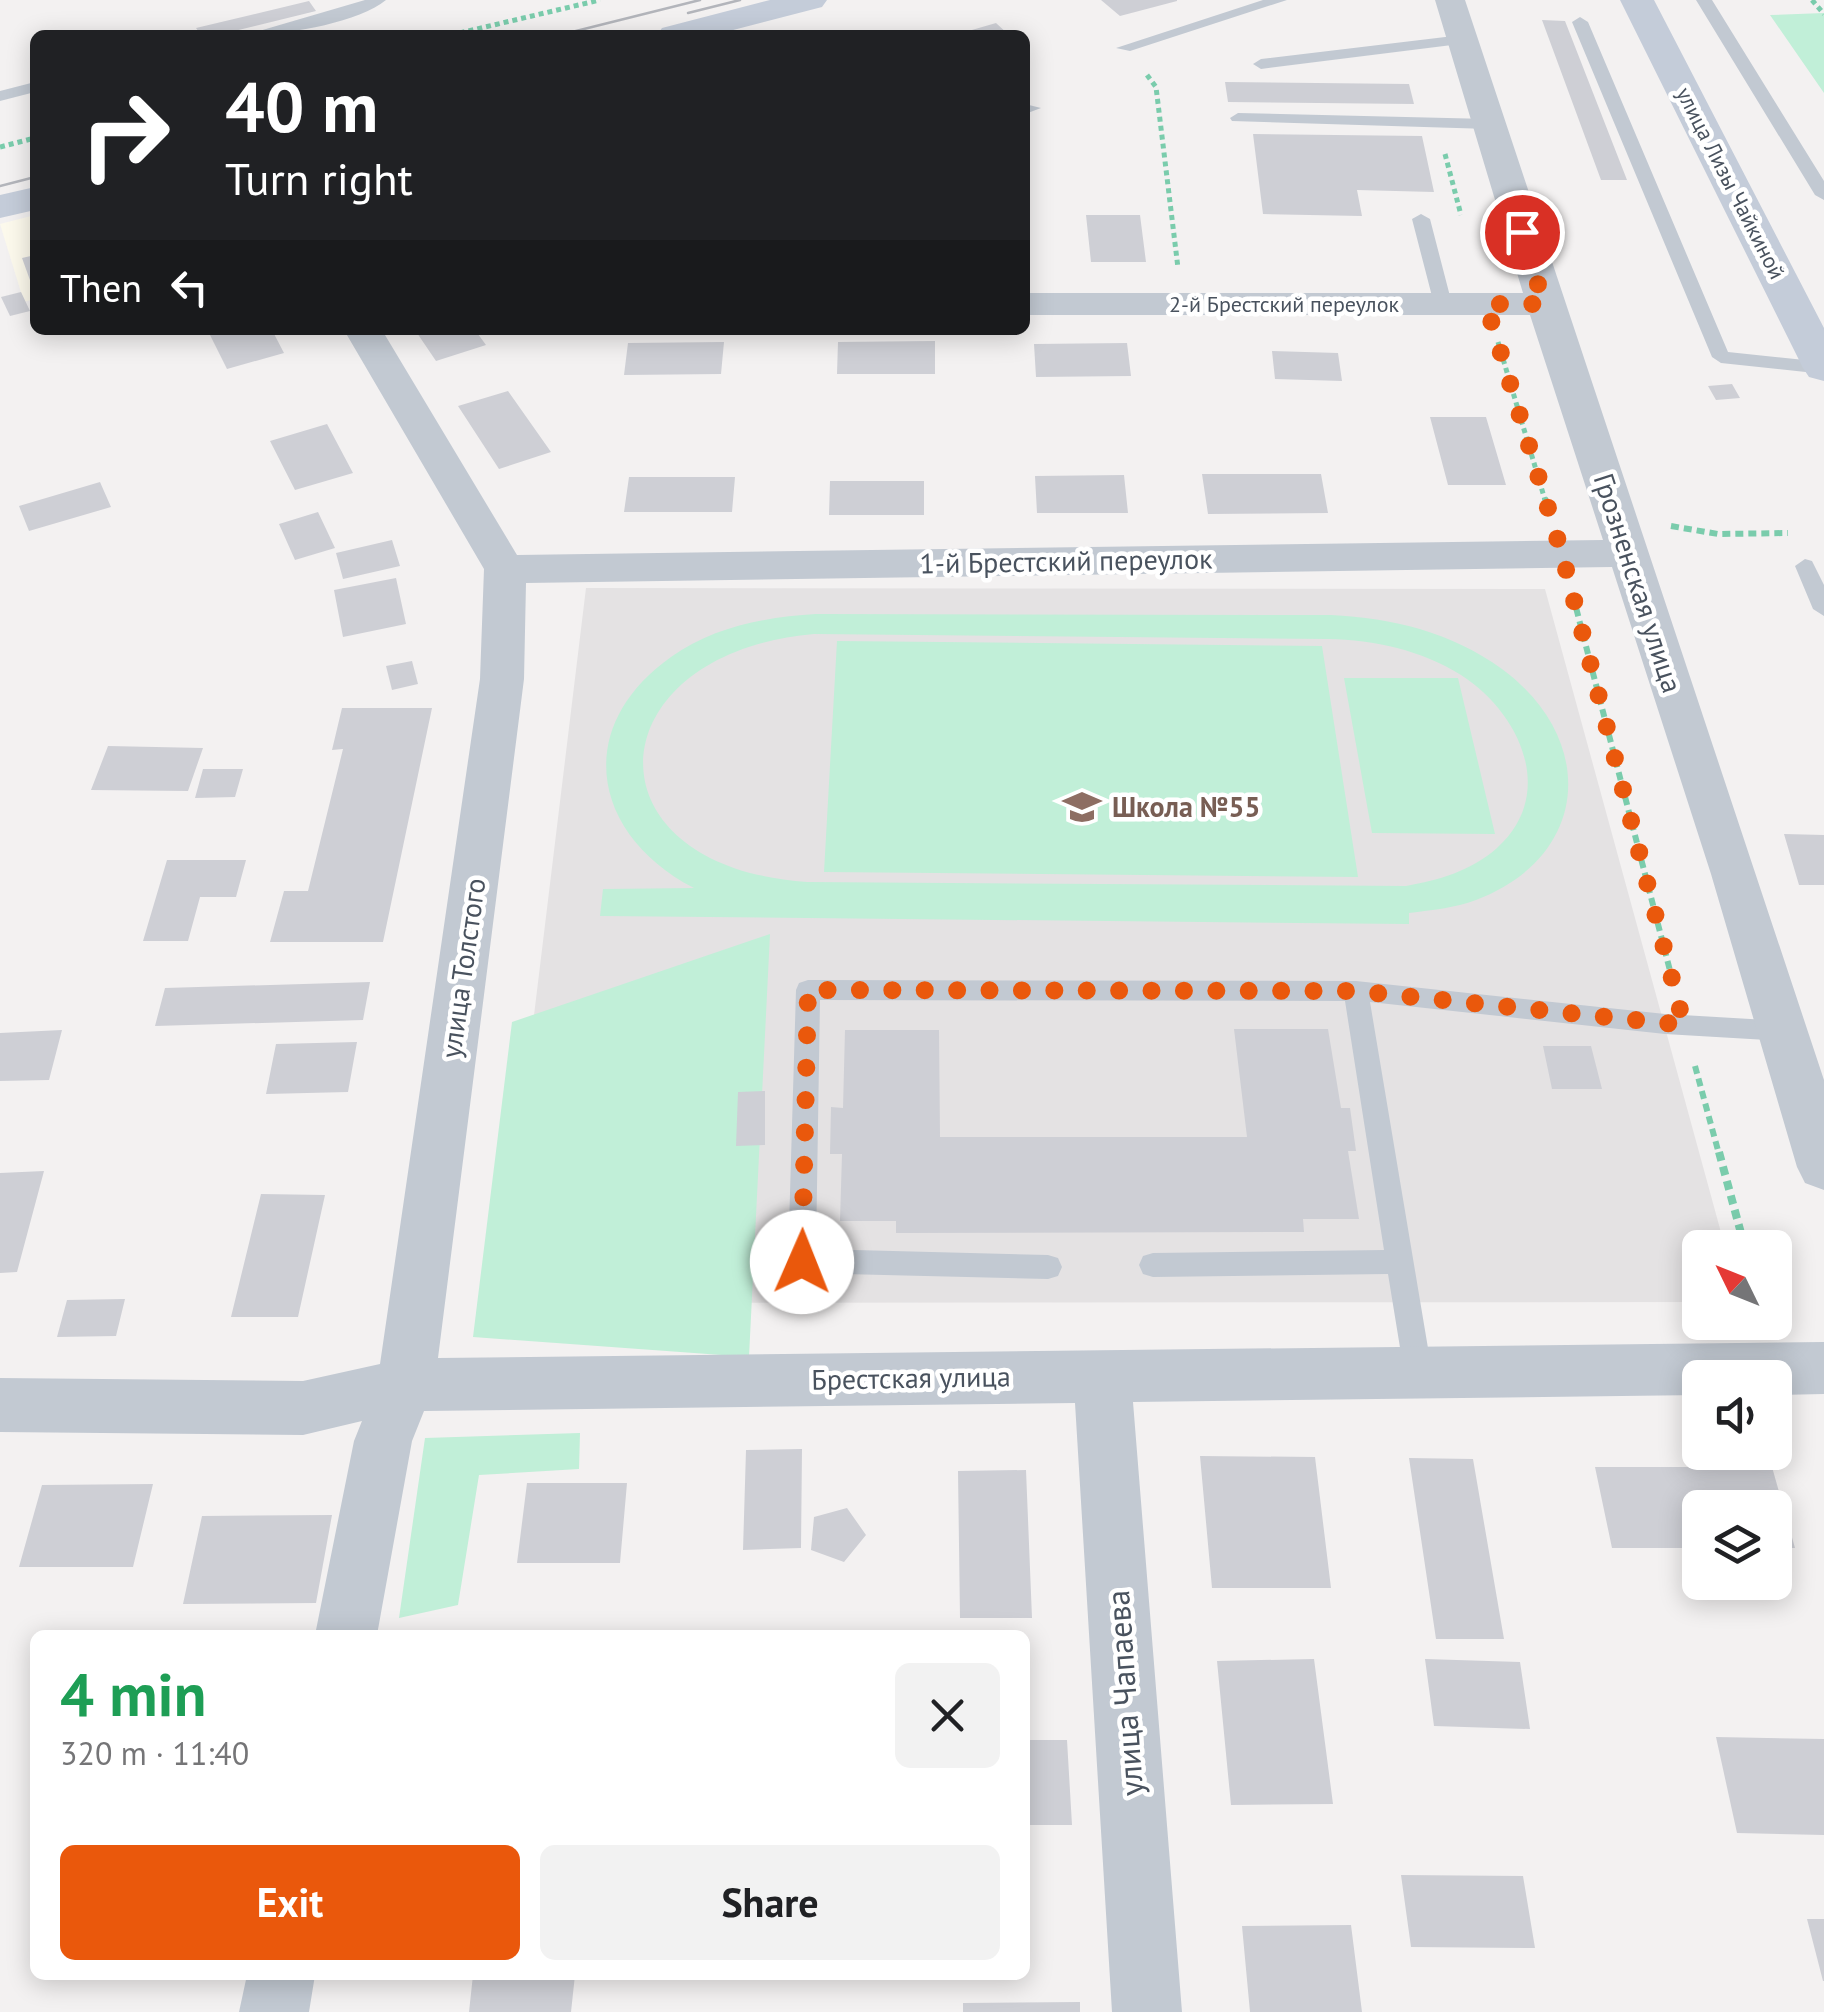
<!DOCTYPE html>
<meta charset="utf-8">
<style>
body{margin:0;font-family:"PT Sans",sans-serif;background:#f2f2f2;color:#202124;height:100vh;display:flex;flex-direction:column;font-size:38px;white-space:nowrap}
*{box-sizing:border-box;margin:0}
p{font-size:32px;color:#757577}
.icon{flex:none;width:55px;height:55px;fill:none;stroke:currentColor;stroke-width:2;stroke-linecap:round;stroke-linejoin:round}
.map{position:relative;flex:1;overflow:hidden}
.drawer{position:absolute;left:30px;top:1630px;width:1000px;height:350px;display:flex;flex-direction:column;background:#fff;border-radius:15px;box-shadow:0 5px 25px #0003}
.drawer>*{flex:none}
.banner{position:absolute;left:30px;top:30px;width:1000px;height:305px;border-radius:15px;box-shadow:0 5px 25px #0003;background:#202124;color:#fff;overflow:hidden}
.needle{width:65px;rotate:313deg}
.buttons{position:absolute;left:1682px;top:1230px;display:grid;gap:20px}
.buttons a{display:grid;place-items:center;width:110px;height:110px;border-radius:15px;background:#fff;box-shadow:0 5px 25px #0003;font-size:50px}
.pin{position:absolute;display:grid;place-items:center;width:85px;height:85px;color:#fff;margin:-42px;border:5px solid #fff;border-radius:50%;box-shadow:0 2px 10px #0007}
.me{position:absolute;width:110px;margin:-55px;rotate:1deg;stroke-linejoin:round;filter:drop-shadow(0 0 8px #0008)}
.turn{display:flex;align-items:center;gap:35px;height:210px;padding:0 30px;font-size:45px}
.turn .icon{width:130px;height:130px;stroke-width:2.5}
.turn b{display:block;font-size:70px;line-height:85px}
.then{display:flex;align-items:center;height:95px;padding:0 30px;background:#0003;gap:20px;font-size:38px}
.round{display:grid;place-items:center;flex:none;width:105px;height:105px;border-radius:15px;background:#f2f2f2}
.head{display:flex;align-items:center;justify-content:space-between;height:170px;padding:0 30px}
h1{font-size:60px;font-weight:700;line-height:75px;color:#1e9e55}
.action{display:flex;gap:20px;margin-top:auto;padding:20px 30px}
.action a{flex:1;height:115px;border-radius:15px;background:#ea580c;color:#fff;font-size:40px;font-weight:700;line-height:115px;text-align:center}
.action a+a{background:#f2f2f2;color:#202124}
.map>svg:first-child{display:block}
</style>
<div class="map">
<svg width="1824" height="2012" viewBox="0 0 1824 2012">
<rect width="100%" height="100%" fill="#f3f1f1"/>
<!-- commercial -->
<path fill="#fcf9ec" d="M 35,215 L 35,299 L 24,302 L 0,224 Z"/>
<!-- education -->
<path fill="#e4e2e3" d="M 586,588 L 1545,589 L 1725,1247 L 1700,1248 L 1700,1302 L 499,1303 Z"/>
<!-- green -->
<path fill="#c1efd8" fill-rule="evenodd" d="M 1824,13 L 1824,93 L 1770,15 Z
M 816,614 L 1331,615 C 1393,618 1451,632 1502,669 C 1597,739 1591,856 1476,900 C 1455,908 1432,910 1409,913 L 1409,924 L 600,916 L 603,889 L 694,888 C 593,836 571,728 671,657 C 713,627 765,617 816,614 ZM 814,634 L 1328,639 C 1375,640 1421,650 1461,675 C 1519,712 1558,793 1497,848 C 1471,871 1439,880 1406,886 L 807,882 C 580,866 595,653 814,634 Z
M 837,641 L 1322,646 L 1358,877 L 824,872 Z
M 1344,678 L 1458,678 L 1495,834 L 1372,833 Z
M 770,934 L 749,1357 L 473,1337 L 512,1022 Z
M 580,1433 L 579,1469 L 479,1475 L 458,1605 L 399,1618 L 425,1438 Z"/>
<!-- building -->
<path fill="#cecfd5" d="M 1101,0 L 1177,0 L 1177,1 L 1120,16 Z
M 309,1 L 316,11 L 218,35 L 201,35 L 196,28 Z
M 1542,20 L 1565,21 L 1627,180 L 1601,180 Z
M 996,23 L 1009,35 L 958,35 L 958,34 Z
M 1225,82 L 1409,84 L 1414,104 L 1228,102 Z
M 1253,134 L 1422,136 L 1434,192 L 1357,190 L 1362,216 L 1263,214 Z
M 1086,215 L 1140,215 L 1146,262 L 1091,262 Z
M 35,255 L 35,294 L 22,258 Z
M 21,292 L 30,311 L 10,316 L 1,297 Z
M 219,330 L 272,330 L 284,353 L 227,369 L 209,333 Z
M 415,330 L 475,330 L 486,345 L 436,361 Z
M 935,341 L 935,374 L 837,374 L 838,342 Z
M 724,342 L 721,374 L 624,375 L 628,343 Z
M 1127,343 L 1131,376 L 1036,377 L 1034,344 Z
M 1272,351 L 1338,353 L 1342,381 L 1275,379 Z
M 1732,384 L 1740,398 L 1716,400 L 1708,386 Z
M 508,391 L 551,452 L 499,469 L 458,406 Z
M 1430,417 L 1486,417 L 1506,485 L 1448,485 Z
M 327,424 L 353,473 L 295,490 L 270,441 Z
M 1202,474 L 1321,474 L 1328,513 L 1208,514 Z
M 1124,475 L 1128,513 L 1037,513 L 1035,476 Z
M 629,477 L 735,477 L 732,512 L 624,512 Z
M 830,481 L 924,481 L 924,515 L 829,515 Z
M 100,482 L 111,507 L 29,531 L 19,506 Z
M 318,512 L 335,548 L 295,560 L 279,524 Z
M 392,540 L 400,566 L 343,579 L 336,553 Z
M 396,578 L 406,624 L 343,637 L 334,590 Z
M 412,661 L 418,684 L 392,690 L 386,666 Z
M 342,708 L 432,708 L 383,942 L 270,942 L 284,891 L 308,891 L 343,749 L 332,750 Z
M 108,746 L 203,748 L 188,791 L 91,790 Z
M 203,769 L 243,769 L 235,797 L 195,798 Z
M 1784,834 L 1824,835 L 1824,885 L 1799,885 Z
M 167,860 L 246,860 L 236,897 L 200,897 L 188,941 L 143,941 Z
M 370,982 L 363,1020 L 155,1026 L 165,988 Z
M 1234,1029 L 1328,1029 L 1341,1108 L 1350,1108 L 1356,1151 L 1348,1151 L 1359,1219 L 1303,1219 L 1304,1232 L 896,1233 L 896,1221 L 840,1221 L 842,1154 L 830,1154 L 831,1107 L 843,1108 L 845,1030 L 939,1030 L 940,1137 L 1247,1137 Z
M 62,1030 L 49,1080 L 0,1081 L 0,1033 Z
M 357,1042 L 348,1092 L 266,1094 L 276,1044 Z
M 1543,1046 L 1591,1046 L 1602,1089 L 1552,1089 Z
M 765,1091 L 765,1145 L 736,1146 L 738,1092 Z
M 44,1171 L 17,1272 L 0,1273 L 0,1173 Z
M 261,1194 L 325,1195 L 298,1317 L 231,1317 Z
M 125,1299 L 116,1336 L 57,1337 L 67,1300 Z
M 802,1449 L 801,1548 L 743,1550 L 746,1450 Z
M 1200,1456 L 1315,1457 L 1331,1588 L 1212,1588 Z
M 1409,1458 L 1473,1459 L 1504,1639 L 1436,1639 Z
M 1595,1467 L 1772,1467 L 1795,1548 L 1775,1548 L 1775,1508 L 1700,1508 L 1700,1548 L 1612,1548 Z
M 1026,1470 L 1032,1618 L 960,1618 L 958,1471 Z
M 527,1483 L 627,1483 L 620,1563 L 517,1563 Z
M 153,1484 L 133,1567 L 19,1567 L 42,1485 Z
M 847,1508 L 866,1535 L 844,1562 L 811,1550 L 814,1517 Z
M 332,1515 L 316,1603 L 183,1604 L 202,1516 Z
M 1314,1659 L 1333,1804 L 1231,1805 L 1217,1661 Z
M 1425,1659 L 1520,1662 L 1530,1729 L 1434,1726 Z
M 1716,1737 L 1824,1739 L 1824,1835 L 1737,1833 Z
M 1025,1740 L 1067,1740 L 1072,1825 L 1025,1825 Z
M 1401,1875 L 1523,1876 L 1535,1948 L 1411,1947 Z
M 1807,1919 L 1824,1919 L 1824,1981 L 1823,1981 Z
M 1351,1925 L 1362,2012 L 1250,2012 L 1242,1926 Z
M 473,1975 L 575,1975 L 571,2012 L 469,2012 Z
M 1080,2002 L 1080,2012 L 963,2012 L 963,2003 Z"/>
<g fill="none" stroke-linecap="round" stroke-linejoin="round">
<!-- path-far2 -->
<path stroke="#7accac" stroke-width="5" stroke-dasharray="5 4" stroke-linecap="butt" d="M 1812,0 L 1824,14
M 451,35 L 600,0
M 1147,75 L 1156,87 L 1178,268
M 0,147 L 35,138
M 1445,154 L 1461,215
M 1498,342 L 1545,500"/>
<!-- path-far1 -->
<path stroke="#7accac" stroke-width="6" stroke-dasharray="8 5" stroke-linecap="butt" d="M 1545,498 L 1549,512
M 1671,526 L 1718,534 L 1788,533
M 1573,596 L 1674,986
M 1695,1066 L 1719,1154"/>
<!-- path -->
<path stroke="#7accac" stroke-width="8" stroke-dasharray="9 6" stroke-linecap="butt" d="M 1719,1152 L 1745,1248"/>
<!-- lane -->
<path fill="#c2c9d2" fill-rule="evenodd" d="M 365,0 L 386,0 C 357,24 282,35 245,35 Z
M 1263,0 L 1287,0 L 1130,51 L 1116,48 Z
M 1696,0 L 1712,0 L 1824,181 L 1824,200 L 1815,195 Z
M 1580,17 L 1588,22 L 1728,352 L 1824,362 L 1824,374 L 1721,363 L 1712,357 L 1572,22 Z
M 1462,35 L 1470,40 L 1468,43 L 1261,69 L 1253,64 L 1261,59 Z
M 35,82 L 35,92 L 0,101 L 0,91 Z
M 1025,104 L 1041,108 L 1025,114 Z
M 1238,113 L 1489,119 L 1497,124 L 1489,129 L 1232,121 L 1230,118 Z
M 1421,214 L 1430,219 L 1452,304 L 1449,308 L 1437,308 L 1434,304 L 1412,219 Z
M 1805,559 L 1812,561 L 1824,585 L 1824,616 L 1813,609 L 1795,566 Z
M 808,980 L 1356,981 L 1665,1014 L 1785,1021 L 1794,1024 L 1798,1031 L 1794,1038 L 1785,1041 L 1665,1034 L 1370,1002 L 1432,1372 L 1428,1381 L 1418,1385 L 1408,1381 L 1404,1372 L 1388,1274 L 1153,1277 L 1143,1274 L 1139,1265 L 1143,1256 L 1153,1253 L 1384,1250 L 1345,1001 L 820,1000 L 816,1249 L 1048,1255 L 1058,1258 L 1062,1267 L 1058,1276 L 1048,1279 L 802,1273 L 792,1270 L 788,1261 L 796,990 L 799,983 Z"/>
<!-- street -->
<path fill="#c2c9d2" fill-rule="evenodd" d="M 1435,0 L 1465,0 L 1824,1080 L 1824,1190 L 1805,1183 L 1797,1167 L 1711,874 L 1612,567 L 526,583 L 524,679 L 438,1358 L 1824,1342 L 1824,1394 L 1775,1395 L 1775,1378 L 1700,1378 L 1700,1395 L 1133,1402 L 1182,2012 L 1112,2012 L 1075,1403 L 424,1411 L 412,1441 L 377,1635 L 315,1635 L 354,1441 L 362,1421 L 303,1435 L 0,1432 L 0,1378 L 303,1381 L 380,1364 L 480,679 L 484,569 L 344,330 L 382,330 L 517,555 L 1603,540 L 1530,315 L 1025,315 L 1025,293 L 1523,293 Z
M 247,1975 L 315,1975 L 309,2012 L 239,2012 Z"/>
<!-- secondary -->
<path fill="#c4ccd9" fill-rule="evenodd" d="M 770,0 L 827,0 L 822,7 L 714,35 L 657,35 L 662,28 Z
M 1620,0 L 1654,0 L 1824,328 L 1824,381 L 1809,377 L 1803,368 Z
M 35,187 L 35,210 L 0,218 L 0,195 Z"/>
<!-- tram -->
<path stroke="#b3b5bb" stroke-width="2.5" d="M 688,13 L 740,0
M 560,35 L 700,0
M 0,186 L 35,177"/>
</g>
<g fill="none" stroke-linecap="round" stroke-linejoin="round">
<!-- route -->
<path stroke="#ea580c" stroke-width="18" stroke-dasharray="0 32.4" d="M 802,1262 L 808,990 L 1356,991 L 1684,1025 L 1562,554 L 1486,304 L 1544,304 L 1522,232"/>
</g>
<!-- icons -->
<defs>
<g id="school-bare" transform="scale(3)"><path d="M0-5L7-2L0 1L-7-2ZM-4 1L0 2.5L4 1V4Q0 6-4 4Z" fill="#8d6e63" stroke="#fff" stroke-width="2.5" paint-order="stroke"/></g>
</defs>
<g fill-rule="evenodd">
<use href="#school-bare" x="1082" y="807"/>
</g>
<g text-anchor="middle" stroke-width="9" stroke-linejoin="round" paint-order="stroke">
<!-- far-street labels -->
<g font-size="22" fill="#49525e" stroke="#fff">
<text transform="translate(1731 183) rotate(63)" y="8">улица Лизы Чайкиной</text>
<text x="1284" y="312">2-й Брестский переулок</text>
</g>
<!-- street labels -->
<g font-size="28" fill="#49525e" stroke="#fff">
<text transform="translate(1066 561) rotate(-1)" y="10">1-й Брестский переулок</text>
<text transform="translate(1638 583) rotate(72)" y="10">Грозненская улица</text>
<text transform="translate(463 968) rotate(-82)" y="10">улица Толстого</text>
<text transform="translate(911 1378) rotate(-1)" y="10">Брестская улица</text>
</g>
<!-- education labels -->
<g font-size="28" font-weight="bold" fill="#785e54" stroke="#fff" text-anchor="start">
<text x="1112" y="817">Школа №55</text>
</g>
<!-- near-street labels -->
<g font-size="32" fill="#49525e" stroke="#fff">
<text transform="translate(1125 1693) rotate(-94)" y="11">улица Чапаева</text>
</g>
</g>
</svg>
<div class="buttons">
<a><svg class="needle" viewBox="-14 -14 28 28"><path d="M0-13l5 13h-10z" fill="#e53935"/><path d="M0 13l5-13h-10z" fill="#757577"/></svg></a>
<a><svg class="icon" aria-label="sound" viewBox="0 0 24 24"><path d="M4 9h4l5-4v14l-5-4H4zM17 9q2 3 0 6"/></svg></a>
<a><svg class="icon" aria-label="layers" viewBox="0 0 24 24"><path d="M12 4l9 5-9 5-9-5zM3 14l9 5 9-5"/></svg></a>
</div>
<div class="pin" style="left:1522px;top:232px;background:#d93025"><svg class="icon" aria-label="arrive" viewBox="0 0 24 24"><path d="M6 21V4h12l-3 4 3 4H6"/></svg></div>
<svg class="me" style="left:802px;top:1262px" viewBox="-20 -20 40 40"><circle r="19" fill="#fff"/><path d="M0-13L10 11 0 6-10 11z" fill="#ea580c"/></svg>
<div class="banner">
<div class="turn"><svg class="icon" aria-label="right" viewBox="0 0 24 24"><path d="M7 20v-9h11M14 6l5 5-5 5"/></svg><div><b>40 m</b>Turn right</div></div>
<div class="then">Then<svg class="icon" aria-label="left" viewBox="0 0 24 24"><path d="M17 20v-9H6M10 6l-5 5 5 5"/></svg></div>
</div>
<section class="drawer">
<div class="head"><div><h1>4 min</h1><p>320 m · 11:40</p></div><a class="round"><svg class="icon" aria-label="close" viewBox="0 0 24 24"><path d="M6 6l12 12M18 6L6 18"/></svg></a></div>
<div class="action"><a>Exit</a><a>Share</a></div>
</section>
</div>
